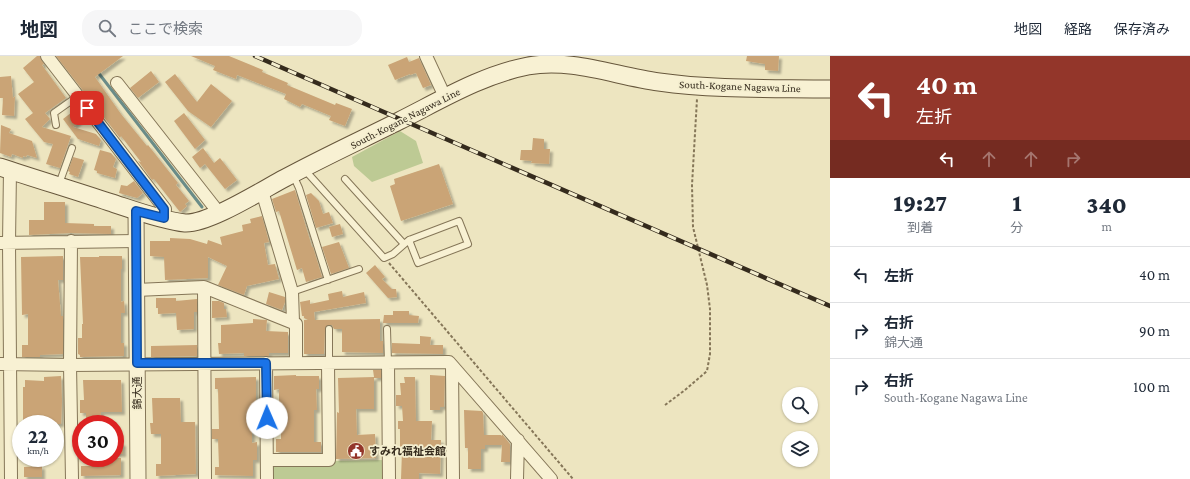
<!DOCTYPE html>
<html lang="ja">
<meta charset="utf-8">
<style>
body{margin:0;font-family:"Crimson Pro","Noto Sans JP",serif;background:#f6f6f7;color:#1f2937;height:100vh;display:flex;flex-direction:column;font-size:15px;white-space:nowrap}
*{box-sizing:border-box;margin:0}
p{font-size:13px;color:#747a83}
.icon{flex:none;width:22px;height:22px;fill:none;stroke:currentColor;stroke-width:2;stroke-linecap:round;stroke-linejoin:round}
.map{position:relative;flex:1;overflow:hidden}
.panel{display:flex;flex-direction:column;background:#fff;width:360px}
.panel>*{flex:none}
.hud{background:#93362a;color:#fff;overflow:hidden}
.buttons{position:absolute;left:782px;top:331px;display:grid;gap:8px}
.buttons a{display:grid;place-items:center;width:36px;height:36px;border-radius:50%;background:#fff;box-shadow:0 1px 3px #0004;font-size:20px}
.speed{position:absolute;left:12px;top:359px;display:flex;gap:8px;font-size:20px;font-weight:700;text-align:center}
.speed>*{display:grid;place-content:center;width:52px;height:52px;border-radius:50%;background:#fff;box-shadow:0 1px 3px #0004;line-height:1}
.speed small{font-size:10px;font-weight:400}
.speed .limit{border:6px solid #d22;background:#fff;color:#111}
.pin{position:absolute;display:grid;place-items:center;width:34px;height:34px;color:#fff;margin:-17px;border-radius:8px;box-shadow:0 2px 6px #0006}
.me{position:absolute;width:44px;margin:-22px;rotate:359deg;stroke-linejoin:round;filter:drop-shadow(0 0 3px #0008)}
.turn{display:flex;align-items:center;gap:14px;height:84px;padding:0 20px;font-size:18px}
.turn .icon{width:52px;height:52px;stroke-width:2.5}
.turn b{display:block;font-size:28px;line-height:34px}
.lanes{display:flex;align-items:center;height:38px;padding:0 20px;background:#0003;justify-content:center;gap:20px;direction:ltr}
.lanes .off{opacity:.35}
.eta{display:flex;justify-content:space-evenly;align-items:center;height:68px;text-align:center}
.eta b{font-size:24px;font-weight:800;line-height:28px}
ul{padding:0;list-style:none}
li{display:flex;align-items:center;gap:12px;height:56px;padding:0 20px;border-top:1px solid #e0e1e3}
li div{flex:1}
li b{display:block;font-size:15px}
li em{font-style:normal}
header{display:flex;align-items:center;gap:24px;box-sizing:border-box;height:56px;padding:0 20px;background:#fff;border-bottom:1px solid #e0e1e3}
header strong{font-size:19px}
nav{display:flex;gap:22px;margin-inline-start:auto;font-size:14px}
.search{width:280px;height:36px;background:#f6f6f7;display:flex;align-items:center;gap:10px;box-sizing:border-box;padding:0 14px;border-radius:16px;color:#747a83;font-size:15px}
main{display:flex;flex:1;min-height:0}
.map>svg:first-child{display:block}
</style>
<header>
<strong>地図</strong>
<div class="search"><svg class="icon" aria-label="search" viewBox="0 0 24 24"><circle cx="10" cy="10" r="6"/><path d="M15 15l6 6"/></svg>ここで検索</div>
<nav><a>地図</a><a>経路</a><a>保存済み</a></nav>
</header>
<main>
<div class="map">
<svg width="830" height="423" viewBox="0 0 830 423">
<defs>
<filter id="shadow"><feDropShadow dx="3" dy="3" stdDeviation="1" flood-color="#0004"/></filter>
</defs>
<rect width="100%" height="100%" fill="#ede5c0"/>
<!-- green -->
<path fill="#bdca94" d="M 400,75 L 416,85 L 423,107 L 372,126 L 354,110 L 352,101 Z
M 385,404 L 386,423 L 271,423 L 271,406 Z"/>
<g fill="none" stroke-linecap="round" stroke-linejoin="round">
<!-- stream -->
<path stroke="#6a8c88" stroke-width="3" d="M 97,15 L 202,151"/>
</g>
<!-- building -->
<path fill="#caa476" filter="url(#shadow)" d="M 37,0 L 40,0 L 44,8 L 42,9 L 66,42 L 45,57 L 50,63 L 42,71 L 71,80 L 60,112 L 46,108 L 53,88 L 44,86 L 25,63 L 33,57 L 18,38 L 34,26 L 23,12 Z
M 56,0 L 123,0 L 95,21 L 121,58 L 147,90 L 148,89 L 178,127 L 176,129 L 189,145 L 185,148 L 187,150 L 180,156 L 154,123 L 152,124 L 138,105 L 141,106 L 121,80 L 120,82 Z
M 191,0 L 229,0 L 263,14 L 262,16 L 288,27 L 287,29 L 335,49 L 336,47 L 352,53 L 345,70 L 329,64 L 331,60 L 302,48 L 300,51 L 284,43 L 286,38 L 237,19 L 236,23 L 213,14 L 215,10 Z
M 747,0 L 779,0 L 778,15 L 765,14 L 765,8 L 746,5 Z
M 407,1 L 409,6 L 419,2 L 431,29 L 423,32 L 416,17 L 410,19 L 410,18 L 395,24 L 388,9 Z
M 151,15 L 159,26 L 138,42 L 130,32 Z
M 175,18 L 197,46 L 211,28 L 232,45 L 211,71 L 188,55 L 165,26 Z
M 11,20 L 13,42 L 15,40 L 14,60 L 2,59 L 3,42 L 0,42 L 0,21 Z
M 76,53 L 83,62 L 73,71 L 96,78 L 101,84 L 99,90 L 78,83 L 63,63 Z
M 184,57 L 205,84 L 195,93 L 174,65 Z
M 1,69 L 11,73 L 9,77 L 32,85 L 37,102 L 27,99 L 26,101 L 23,100 L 23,102 L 12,98 L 11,101 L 0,97 Z
M 533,82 L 544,83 L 544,93 L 550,93 L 549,108 L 531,107 L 532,105 L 520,104 L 521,94 L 532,94 Z
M 203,92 L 214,107 L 220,102 L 237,124 L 225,133 L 205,108 L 200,112 L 192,101 Z
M 100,94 L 111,97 L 116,103 L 113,111 L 117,113 L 115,122 L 97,117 L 97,115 L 94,114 Z
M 73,101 L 84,104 L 78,121 L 69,118 L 70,116 L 68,115 Z
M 439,108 L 453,148 L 401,165 L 390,130 L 395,128 L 394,123 Z
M 134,125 L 143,137 L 137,142 L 119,137 L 121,129 L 127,130 Z
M 295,134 L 312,191 L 313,191 L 322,221 L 306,226 L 302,212 L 297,214 L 279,155 L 276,156 L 272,143 Z
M 311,137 L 319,145 L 323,158 L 329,156 L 333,167 L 316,172 L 306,139 Z
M 44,146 L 65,146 L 65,167 L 94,168 L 94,170 L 111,170 L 111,178 L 71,177 L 29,179 L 29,164 L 44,164 Z
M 262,160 L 269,186 L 264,187 L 268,209 L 275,208 L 279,223 L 247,230 L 244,239 L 218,229 L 227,210 L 208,201 L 208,222 L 165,224 L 164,201 L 150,200 L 150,185 L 170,185 L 170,182 L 190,183 L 207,188 L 208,184 L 222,189 L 220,181 L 243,175 L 242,169 L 251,167 L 250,163 Z
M 340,168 L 343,178 L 332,181 L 329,171 Z
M 339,186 L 349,212 L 331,218 L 322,191 Z
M 63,200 L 63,224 L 58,224 L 61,260 L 63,260 L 63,298 L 40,299 L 40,301 L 22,301 L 22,289 L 28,289 L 28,258 L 22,259 L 21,201 Z
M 99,200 L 122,200 L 122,213 L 121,213 L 121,246 L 124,245 L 125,257 L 121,257 L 121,287 L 124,287 L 124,300 L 80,301 L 80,299 L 78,298 L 78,282 L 82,282 L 82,268 L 83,268 L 80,201 L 99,201 Z
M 375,209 L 385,221 L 382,223 L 392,233 L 396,233 L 397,241 L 388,242 L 366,217 Z
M 342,235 L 343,241 L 364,236 L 366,247 L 314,256 L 315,264 L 380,263 L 380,285 L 383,285 L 383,297 L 342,296 L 342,273 L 334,273 L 332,269 L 329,269 L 325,273 L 324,298 L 304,298 L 304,264 L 308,264 L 304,262 L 304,260 L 302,260 L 300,246 L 310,244 L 310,248 L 329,244 L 328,238 Z
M 269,236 L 285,241 L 285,246 L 282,254 L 266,248 Z
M 156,242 L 176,242 L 176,245 L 197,243 L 197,256 L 194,256 L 194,273 L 177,274 L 176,257 L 158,258 L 158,252 L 156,252 Z
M 212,245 L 219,245 L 224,247 L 224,253 L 226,253 L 227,261 L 212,262 Z
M 393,255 L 409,255 L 409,259 L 419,260 L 418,267 L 383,267 L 384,259 L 393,259 Z
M 253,263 L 267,264 L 266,275 L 288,276 L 288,297 L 269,297 L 269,300 L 244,300 L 244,297 L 219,298 L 218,287 L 221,287 L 221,269 L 253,267 Z
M 420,280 L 431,281 L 430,289 L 443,289 L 443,298 L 392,297 L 392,287 L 420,288 Z
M 197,289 L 197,300 L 151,301 L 151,290 Z
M 373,314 L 381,314 L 381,322 L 374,322 L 374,353 L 356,353 L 357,379 L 375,378 L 376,402 L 336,403 L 337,356 L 339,357 L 338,322 L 374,321 Z
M 296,319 L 296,320 L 319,320 L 319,333 L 316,333 L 317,354 L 314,354 L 314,386 L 321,386 L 321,396 L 276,396 L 276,383 L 281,383 L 281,369 L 284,369 L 284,354 L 279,354 L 279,333 L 274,334 L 274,320 Z
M 430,319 L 445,320 L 444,351 L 440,351 L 440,354 L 430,354 Z
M 61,320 L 62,345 L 61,368 L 23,368 L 23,331 L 25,331 L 25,324 L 44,325 L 44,321 Z
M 256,321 L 256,354 L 252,354 L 252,387 L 257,386 L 257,404 L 253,404 L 253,420 L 215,419 L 215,411 L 219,411 L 218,383 L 212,383 L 212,373 L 219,373 L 218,333 L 215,333 L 215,322 Z
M 404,321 L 415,321 L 416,365 L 432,365 L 431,384 L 441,384 L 440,418 L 419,417 L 419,423 L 401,423 L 402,395 L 400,395 L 400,373 L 398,373 L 398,365 L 403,365 L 402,350 L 396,350 L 396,339 L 401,339 L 400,327 L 405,327 Z
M 83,324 L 121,324 L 122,356 L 101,356 L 100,368 L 86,368 L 86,357 L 80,357 L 80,344 L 84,344 Z
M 152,342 L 180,342 L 181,366 L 195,366 L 196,418 L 156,420 L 156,408 L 161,408 L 161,378 L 151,378 L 150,367 L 153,367 Z
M 464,354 L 482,355 L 483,357 L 484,379 L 501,379 L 502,380 L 502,378 L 510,388 L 510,406 L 501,406 L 502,389 L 485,389 L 485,393 L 481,393 L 481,413 L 468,413 L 468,392 L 465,392 Z
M 115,387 L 123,387 L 123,398 L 115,398 Z
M 102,402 L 121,402 L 121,419 L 81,420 L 81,410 L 102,410 Z
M 42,410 L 42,421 L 24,421 L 24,411 Z"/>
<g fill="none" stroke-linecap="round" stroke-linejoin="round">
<!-- service casing -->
<g stroke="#857658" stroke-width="8">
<path id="service" d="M 56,69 L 54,57 L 78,40
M 304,113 L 384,202 L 393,198 L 409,184
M 293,119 L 299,132 L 328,224
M 345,123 L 404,188
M 59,128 L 72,92
M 459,165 L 468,188 L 418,207 L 409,184 Z
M 292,236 L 359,213
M 387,273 L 388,307
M 329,307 L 329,273"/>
</g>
<!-- minor casing -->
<g stroke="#857658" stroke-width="14">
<path id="minor" d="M 47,0 L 165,153 L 164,163
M 426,0 L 445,41
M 117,27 L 219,157
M 10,114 L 9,187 L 11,423
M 262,135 L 292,236 L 293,266
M 71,185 L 70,309 L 72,423
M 0,187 L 136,185
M 204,231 L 205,423
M 136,234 L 204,231 L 296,268 L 296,307
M 266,307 L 267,423
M 388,307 L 389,423
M 0,308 L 70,309 L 449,306 L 551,423
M 452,310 L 453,423
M 267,404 L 329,404 L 328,307
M 517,423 L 518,384"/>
</g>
<!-- tertiary casing -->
<g stroke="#857658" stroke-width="17">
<path id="tertiary" d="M 136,155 L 138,423"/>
</g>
<!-- secondary casing -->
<g stroke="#67573c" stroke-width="19">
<path id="secondary" d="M 0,111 C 36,123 73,134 109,146 C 131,153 163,165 185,167 C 209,168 262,134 285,122 C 322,102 361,84 399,65 C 441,44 482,19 528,10 C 572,2 615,20 659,26 C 715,34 773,32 830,33"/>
</g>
<!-- path -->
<path stroke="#857658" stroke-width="2" stroke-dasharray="3 2" stroke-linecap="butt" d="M 389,207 L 573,423
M 665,349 L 685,334 L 707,315 L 710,298 L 710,253 L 707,229 L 693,171 L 692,129 L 697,43"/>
<!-- service -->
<use href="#service" stroke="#f8f1d3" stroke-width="6"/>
<!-- minor -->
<use href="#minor" stroke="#f8f1d3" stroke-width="12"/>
<!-- tertiary -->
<use href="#tertiary" stroke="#f8f1d3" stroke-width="15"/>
<!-- secondary -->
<use href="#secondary" stroke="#f8f1d3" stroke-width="17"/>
<!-- rail casing -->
<g stroke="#352b1d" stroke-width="4.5">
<path id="rail" d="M 255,0 L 830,250"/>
</g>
<!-- rail -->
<use href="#rail" stroke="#f4eecf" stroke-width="3" stroke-dasharray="9" stroke-linecap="butt"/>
</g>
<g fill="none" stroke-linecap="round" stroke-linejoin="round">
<!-- route casing -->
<g stroke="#114b97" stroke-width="10">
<path id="route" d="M 87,52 L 164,153 L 164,162 L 136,155 L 137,307 L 266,307 L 267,362"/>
</g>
<!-- route -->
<use href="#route" stroke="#1a73e8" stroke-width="7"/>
</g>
<!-- icons -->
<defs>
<g id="civic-disc" transform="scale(0.9)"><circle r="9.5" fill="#93362a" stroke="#f4eecf"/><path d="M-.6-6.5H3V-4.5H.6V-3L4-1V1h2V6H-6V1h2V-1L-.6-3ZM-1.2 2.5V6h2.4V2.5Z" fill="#fff"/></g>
</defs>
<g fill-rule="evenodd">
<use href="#civic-disc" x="356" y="395"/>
</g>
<g text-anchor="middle" stroke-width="3.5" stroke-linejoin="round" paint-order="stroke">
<!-- street labels -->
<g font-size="11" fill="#352b1d" stroke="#f4eecf">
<text transform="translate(740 30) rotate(2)" y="4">South-Kogane Nagawa Line</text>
<text transform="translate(405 62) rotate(-27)" y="4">South-Kogane Nagawa Line</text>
<text transform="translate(137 337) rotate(-90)" y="4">錦大通</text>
</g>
<!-- poi labels -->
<g font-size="11" font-weight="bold" fill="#352b1d" stroke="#f4eecf" text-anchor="start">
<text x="369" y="399">すみれ福祉会館</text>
</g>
</g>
</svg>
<div class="buttons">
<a><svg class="icon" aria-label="search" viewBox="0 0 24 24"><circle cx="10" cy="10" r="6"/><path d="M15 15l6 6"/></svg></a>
<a><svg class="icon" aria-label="layers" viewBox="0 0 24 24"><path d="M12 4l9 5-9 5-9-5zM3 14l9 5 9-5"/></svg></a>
</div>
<div class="speed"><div>22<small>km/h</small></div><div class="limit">30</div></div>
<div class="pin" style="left:87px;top:52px;background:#d93025"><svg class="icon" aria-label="arrive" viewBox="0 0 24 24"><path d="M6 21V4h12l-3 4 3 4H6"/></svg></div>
<svg class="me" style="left:267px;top:362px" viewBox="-20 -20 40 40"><circle r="19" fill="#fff"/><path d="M0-13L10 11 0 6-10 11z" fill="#1a73e8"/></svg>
</div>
<section class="panel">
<div class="hud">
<div class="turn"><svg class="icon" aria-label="left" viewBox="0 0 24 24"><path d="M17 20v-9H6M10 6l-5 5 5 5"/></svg><div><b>40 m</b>左折</div></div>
<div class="lanes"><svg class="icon" aria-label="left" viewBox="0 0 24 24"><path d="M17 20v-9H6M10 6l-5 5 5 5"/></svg><svg class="icon off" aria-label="ahead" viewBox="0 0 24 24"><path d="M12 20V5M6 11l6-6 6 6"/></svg><svg class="icon off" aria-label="ahead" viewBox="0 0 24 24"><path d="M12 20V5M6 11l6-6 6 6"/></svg><svg class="icon off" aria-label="right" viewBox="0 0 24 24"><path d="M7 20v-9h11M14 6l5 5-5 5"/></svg></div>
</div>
<div class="eta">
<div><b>19:27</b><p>到着</p></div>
<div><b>1</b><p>分</p></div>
<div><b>340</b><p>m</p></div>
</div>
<ul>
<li><svg class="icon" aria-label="left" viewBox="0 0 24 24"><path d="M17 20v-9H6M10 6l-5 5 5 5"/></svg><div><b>左折</b></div><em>40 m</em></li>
<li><svg class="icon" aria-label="right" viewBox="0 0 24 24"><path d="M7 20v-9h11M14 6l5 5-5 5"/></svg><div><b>右折</b><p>錦大通</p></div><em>90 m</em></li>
<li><svg class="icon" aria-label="right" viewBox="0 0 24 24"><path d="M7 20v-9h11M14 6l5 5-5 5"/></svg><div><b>右折</b><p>South-Kogane Nagawa Line</p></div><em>100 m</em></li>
</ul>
</section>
</main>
